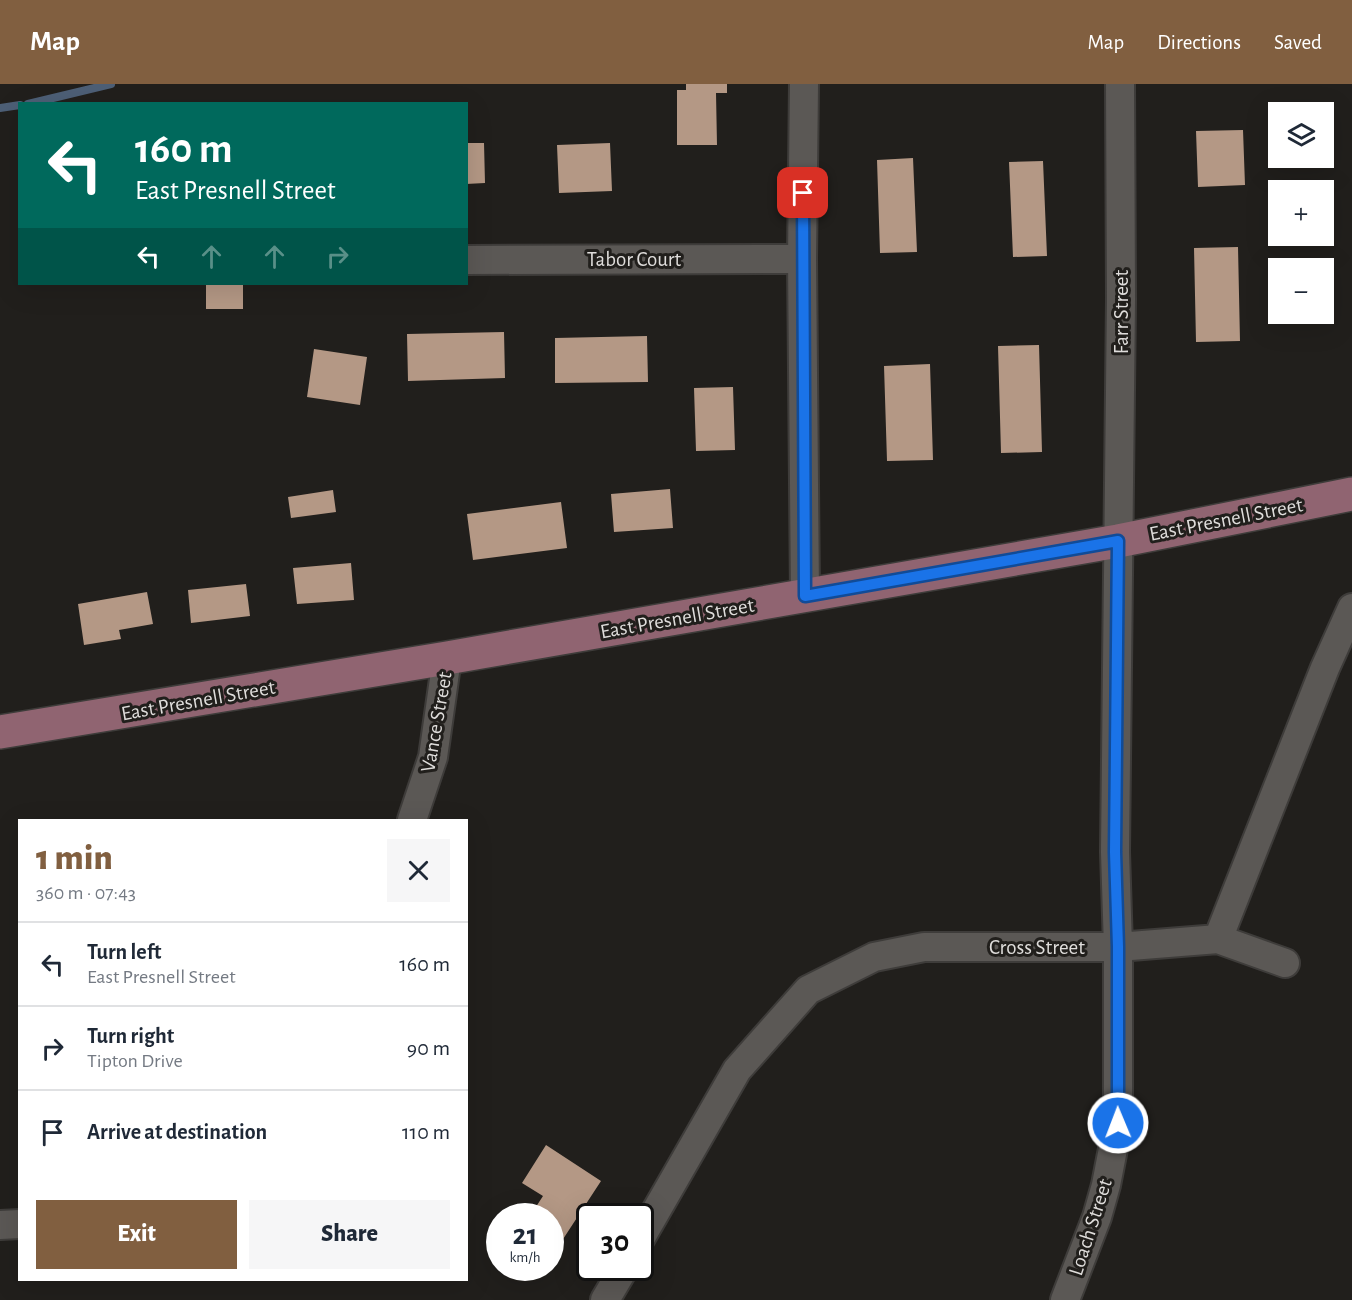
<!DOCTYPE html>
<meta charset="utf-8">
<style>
body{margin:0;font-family:"Alegreya Sans",sans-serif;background:#f6f6f7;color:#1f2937;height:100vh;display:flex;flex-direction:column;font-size:22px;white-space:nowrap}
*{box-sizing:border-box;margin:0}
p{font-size:20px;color:#747a83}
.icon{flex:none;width:33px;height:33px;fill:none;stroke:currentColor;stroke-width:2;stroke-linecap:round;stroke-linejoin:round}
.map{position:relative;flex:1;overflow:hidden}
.drawer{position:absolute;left:18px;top:735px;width:450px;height:462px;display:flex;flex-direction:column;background:#fff;border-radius:0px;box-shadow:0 6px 24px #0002}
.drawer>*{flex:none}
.banner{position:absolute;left:18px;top:18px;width:450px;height:183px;border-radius:0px;box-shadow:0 6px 24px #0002;background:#00695c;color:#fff;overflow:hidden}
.fabs{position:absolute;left:1268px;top:18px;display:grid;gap:12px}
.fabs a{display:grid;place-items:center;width:66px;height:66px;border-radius:0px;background:#fff;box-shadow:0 6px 24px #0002;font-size:30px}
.speed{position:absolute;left:486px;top:1119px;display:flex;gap:12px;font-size:30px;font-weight:700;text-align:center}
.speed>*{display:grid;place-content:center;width:78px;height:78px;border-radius:50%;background:#fff;box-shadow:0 6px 24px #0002;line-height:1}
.speed small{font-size:15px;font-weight:400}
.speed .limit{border:3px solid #111;border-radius:9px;background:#fff;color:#111}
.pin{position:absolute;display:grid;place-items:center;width:51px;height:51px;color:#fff;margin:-26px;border-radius:12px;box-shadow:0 3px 9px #0006}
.me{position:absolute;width:66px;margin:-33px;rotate:359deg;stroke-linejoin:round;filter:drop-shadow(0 0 4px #0008)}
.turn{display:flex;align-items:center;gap:21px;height:126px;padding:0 18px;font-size:27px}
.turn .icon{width:78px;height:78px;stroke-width:2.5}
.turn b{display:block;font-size:42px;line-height:51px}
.lanes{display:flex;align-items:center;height:57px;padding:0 18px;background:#0003;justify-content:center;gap:30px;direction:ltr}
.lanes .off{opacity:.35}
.round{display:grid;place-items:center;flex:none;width:63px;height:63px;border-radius:0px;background:#f6f6f7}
.summary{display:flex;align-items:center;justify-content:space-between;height:102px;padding:0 18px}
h1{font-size:36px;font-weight:800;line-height:45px;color:#815f40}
.cta{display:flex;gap:12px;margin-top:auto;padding:12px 18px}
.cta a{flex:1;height:69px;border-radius:0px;background:#815f40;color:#fff;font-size:24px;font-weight:800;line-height:69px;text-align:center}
.cta a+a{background:#f6f6f7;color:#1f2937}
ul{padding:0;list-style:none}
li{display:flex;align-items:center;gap:18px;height:84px;padding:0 18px;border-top:2px solid #e0e1e3}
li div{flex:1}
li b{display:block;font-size:22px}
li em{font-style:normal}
header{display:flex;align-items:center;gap:36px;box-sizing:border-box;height:84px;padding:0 30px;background:#815f40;color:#fff}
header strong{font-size:28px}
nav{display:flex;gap:33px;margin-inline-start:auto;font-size:21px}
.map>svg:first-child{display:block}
</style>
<header>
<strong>Map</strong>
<nav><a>Map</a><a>Directions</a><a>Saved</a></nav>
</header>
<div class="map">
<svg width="1352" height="1216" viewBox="0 0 1352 1216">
<rect width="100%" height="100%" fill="#211f1c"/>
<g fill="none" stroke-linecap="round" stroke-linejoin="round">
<!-- stream -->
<path stroke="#4d5f76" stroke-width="8" d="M 28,20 L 111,0
M 0,24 L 20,21"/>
</g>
<!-- building -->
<path fill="#b49885" d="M 686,0 L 727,0 L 727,9 L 716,9 L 717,61 L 677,61 L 677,6 L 686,6 Z
M 1243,46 L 1245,101 L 1198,103 L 1196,47 Z
M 466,59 L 484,59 L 485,99 L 466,100 Z
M 610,59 L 612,107 L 559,109 L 557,61 Z
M 913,74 L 917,168 L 880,169 L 877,76 Z
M 1043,77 L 1047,172 L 1013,173 L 1009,78 Z
M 1238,163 L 1240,257 L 1196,258 L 1194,164 Z
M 206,200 L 243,200 L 243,225 L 206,225 Z
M 504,248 L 505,294 L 408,297 L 407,250 Z
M 647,252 L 648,298 L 555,299 L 555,254 Z
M 1039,261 L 1042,368 L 1001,369 L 998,262 Z
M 314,265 L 367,273 L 360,321 L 307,313 Z
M 930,280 L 933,376 L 887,377 L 884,282 Z
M 733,303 L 735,366 L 696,367 L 694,304 Z
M 670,405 L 673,444 L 614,448 L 611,410 Z
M 333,406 L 336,428 L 291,434 L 288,413 Z
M 561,418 L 567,464 L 473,476 L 467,430 Z
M 351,479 L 354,516 L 297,520 L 293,484 Z
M 246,500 L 250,532 L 191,539 L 188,506 Z
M 147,508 L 153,540 L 119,546 L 121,555 L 84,561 L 78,520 Z
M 546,1061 L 601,1097 L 552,1172 L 550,1171 L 550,1132 L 530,1132 L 543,1112 L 522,1099 Z"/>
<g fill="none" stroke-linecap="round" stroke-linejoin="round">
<!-- minor casing -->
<g stroke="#3e3c3a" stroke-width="32">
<path id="minor" d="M 804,0 L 802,175 L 805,512
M 466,176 L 802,175
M 412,736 L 433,673 L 447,574
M 1218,855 L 1285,879
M 0,1141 L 20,1140
M 640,1155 L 737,986 L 808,906 L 874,873 L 924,863 L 1118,863 L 1218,855 L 1325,584 L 1352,524
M 605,1216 L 624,1184
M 1065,1216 L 1097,1133 L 1106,1101 L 1118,1039 L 1118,863 L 1115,768 L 1121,215 L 1120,0"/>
</g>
<!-- major casing -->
<g stroke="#3e3c3a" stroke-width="36">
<path id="major" d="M 0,648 L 447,574 L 1118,457 L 1352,410"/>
</g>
<!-- minor -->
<use href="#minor" stroke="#5b5855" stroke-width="28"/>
<!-- major -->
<use href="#major" stroke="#906471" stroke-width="33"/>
</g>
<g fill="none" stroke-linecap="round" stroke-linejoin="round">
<!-- route casing -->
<g stroke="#114b97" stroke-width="15">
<path id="route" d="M 803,109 L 805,512 L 1118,457 L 1115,768 L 1118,863 L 1118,1039"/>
</g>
<!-- route -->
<use href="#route" stroke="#1a73e8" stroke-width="10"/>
</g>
<g text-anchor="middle" stroke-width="6" stroke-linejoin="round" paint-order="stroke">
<!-- street labels -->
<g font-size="21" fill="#dfdddb" stroke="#211f1c">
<text x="634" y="182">Tabor Court</text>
<text transform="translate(1121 228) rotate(-90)" y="7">Farr Street</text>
<text transform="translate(1226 435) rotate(-11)" y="7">East Presnell Street</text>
<text transform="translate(677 534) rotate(-10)" y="7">East Presnell Street</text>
<text transform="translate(198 616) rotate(-10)" y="7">East Presnell Street</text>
<text transform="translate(436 638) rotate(-80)" y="7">Vance Street</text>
<text x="1037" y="870">Cross Street</text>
<text transform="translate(1090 1143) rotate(-72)" y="7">Loach Street</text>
</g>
</g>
</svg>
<div class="fabs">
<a><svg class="icon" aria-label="layers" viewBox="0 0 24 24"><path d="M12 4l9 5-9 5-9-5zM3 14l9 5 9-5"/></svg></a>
<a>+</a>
<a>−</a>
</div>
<div class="speed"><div>21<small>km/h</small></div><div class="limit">30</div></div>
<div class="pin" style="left:803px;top:109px;background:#d93025"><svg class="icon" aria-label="arrive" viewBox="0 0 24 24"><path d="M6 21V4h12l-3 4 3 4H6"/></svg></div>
<svg class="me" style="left:1118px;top:1039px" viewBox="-20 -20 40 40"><circle r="17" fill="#1a73e8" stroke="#fff" stroke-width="3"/><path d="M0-11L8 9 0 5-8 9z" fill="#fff"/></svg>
<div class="banner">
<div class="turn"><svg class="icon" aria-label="left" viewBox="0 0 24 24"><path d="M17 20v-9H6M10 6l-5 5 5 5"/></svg><div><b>160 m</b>East Presnell Street</div></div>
<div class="lanes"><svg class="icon" aria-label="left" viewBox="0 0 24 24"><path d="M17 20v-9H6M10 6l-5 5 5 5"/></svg><svg class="icon off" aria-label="ahead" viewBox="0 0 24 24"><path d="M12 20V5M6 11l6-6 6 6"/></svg><svg class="icon off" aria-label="ahead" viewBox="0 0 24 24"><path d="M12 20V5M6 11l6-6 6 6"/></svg><svg class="icon off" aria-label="right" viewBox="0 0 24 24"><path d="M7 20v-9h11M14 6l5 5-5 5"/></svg></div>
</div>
<section class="drawer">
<div class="summary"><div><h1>1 min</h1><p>360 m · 07:43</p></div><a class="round"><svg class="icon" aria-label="close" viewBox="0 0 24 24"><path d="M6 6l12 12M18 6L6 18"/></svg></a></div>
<ul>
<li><svg class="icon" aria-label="left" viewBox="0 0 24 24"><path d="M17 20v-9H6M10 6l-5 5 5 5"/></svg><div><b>Turn left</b><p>East Presnell Street</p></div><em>160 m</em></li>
<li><svg class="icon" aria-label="right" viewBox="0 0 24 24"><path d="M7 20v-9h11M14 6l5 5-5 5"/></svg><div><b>Turn right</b><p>Tipton Drive</p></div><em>90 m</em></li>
<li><svg class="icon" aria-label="arrive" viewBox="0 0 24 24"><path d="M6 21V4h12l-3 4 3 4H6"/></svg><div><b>Arrive at destination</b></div><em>110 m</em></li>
</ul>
<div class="cta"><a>Exit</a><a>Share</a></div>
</section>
</div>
